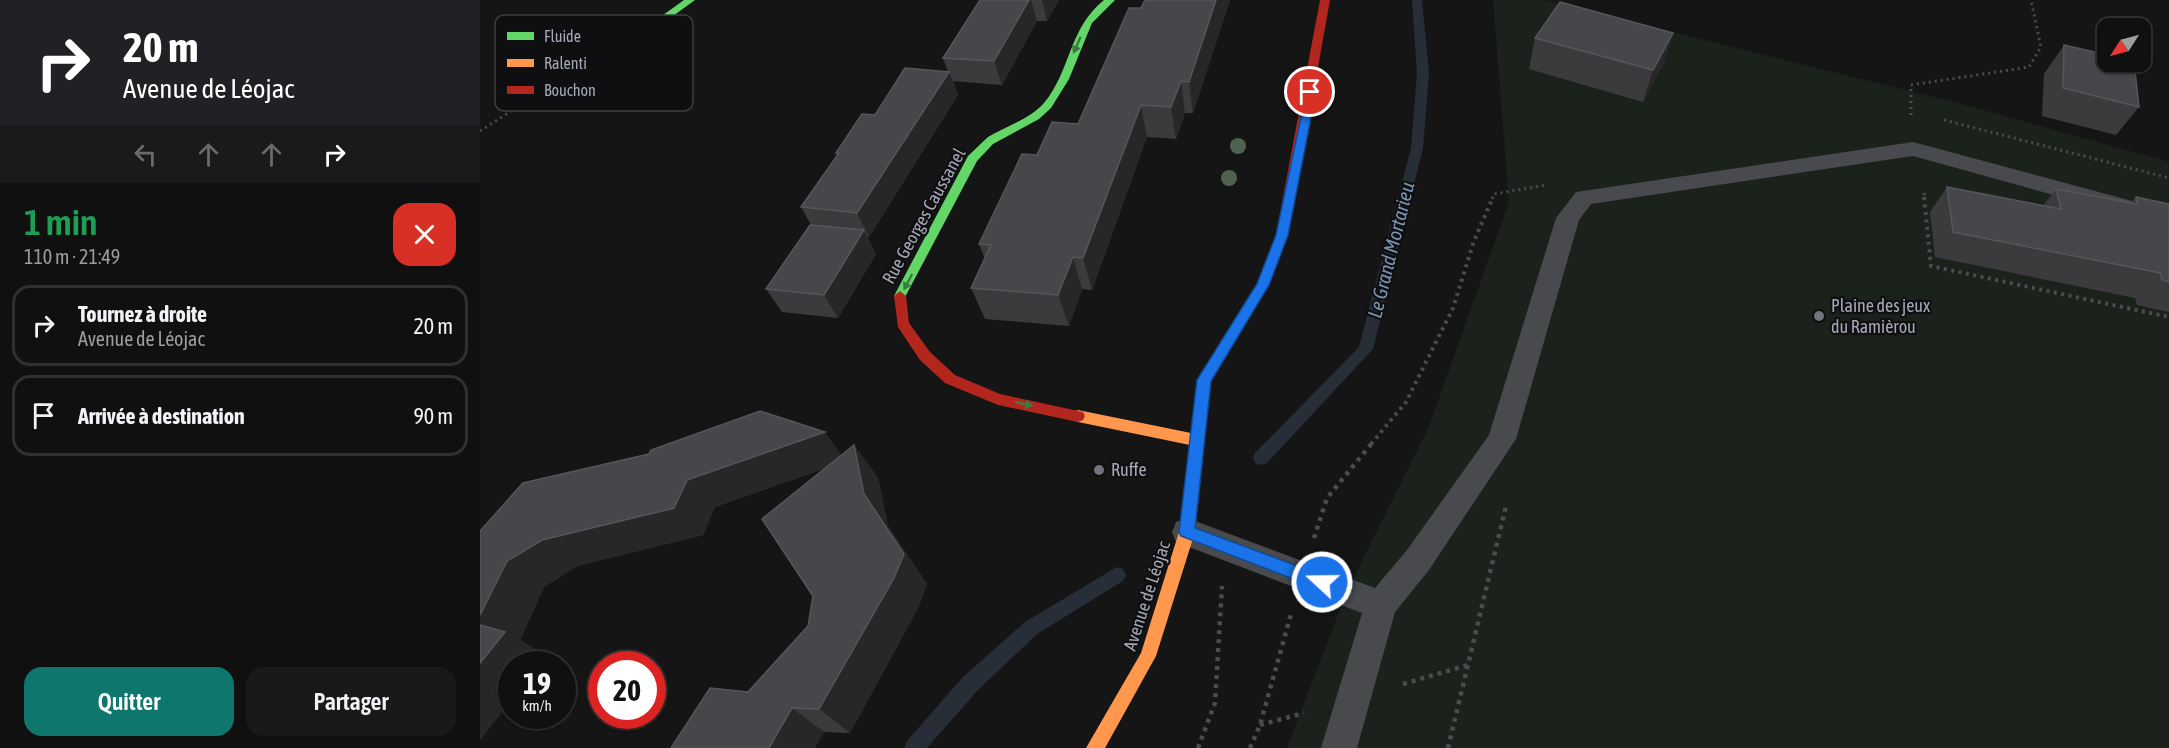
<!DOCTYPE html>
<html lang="fr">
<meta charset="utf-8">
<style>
body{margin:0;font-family:"Asap Condensed",sans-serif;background:#191919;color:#f1f3f6;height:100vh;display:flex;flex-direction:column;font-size:22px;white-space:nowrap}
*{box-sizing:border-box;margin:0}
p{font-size:20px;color:#9c9d9f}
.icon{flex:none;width:33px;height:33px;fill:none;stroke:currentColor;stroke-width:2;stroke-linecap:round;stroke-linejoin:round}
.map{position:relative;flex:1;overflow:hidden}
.drawer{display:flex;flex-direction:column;background:#101010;width:480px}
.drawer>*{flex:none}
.banner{background:#202124;color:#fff;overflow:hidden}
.needle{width:39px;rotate:234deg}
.tools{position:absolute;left:1617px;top:18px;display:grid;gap:12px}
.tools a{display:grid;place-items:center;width:54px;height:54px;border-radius:12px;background:#101010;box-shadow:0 2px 4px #0004,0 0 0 2px #303030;font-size:30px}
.speed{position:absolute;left:18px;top:651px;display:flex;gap:12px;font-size:30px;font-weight:700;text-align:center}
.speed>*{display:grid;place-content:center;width:78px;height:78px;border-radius:50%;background:#101010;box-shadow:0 2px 4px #0004,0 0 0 2px #303030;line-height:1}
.speed small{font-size:15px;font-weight:400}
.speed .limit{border:9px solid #d22;background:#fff;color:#111}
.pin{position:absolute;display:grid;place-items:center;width:51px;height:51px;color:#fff;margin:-26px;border:3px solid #fff;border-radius:50%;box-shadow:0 2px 6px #0007}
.me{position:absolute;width:66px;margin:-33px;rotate:291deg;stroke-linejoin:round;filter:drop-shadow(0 0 4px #0008)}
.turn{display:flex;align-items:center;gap:21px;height:126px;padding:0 24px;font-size:27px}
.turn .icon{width:78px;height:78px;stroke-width:2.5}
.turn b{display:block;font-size:42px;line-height:51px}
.lanes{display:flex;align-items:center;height:57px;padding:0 24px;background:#0003;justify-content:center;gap:30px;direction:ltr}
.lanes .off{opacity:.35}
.round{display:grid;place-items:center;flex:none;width:63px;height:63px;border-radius:18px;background:#191919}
.headline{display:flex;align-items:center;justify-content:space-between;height:102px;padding:0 24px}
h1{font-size:36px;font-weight:600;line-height:45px;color:#1e9e55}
.cta{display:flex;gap:12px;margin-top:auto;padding:12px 24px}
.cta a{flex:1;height:69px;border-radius:18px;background:#0f766e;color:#fff;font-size:24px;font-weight:600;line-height:69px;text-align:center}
.cta a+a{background:#191919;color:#f1f3f6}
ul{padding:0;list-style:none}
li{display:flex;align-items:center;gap:18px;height:81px;margin:0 12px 9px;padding:0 12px;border:3px solid #303030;border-radius:18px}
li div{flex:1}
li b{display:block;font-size:22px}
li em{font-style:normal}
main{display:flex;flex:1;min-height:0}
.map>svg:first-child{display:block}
</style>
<main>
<section class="drawer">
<div class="banner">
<div class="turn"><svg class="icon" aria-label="right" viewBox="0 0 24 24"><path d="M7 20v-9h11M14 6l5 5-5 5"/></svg><div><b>20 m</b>Avenue de Léojac</div></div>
<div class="lanes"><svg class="icon off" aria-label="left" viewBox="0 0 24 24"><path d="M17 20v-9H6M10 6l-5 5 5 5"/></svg><svg class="icon off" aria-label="ahead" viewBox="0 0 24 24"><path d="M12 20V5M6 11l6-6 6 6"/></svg><svg class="icon off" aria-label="ahead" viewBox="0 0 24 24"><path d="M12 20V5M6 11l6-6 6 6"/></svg><svg class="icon" aria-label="right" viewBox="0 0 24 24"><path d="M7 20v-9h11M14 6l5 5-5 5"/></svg></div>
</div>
<div class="headline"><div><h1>1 min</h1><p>110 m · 21:49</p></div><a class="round" style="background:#d93025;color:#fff"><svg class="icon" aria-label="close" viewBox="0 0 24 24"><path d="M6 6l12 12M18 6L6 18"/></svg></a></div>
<ul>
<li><svg class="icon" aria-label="right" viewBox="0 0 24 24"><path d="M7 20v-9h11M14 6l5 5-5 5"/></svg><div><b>Tournez à droite</b><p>Avenue de Léojac</p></div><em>20 m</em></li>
<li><svg class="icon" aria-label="arrive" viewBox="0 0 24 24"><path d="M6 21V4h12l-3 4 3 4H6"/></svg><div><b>Arrivée à destination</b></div><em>90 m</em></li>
</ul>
<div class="cta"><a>Quitter</a><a>Partager</a></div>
</section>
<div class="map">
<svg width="1689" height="748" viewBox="0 0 1689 748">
<rect width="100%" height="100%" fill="#151515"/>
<!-- green -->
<path fill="#1b221c" d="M 1013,0 L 1064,0 L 1478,103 L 1689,162 L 1689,748 L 807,748 L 867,591 L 948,429 L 1029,202 Z"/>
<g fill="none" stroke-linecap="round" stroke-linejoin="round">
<!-- stream -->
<path fill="#272e37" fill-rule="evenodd" d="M 932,0 L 942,0 L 949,73 L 943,148 L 893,349 L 787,463 L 781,465 L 775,463 L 773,458 L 775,453 L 879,347 L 931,148 L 937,73 Z
M 637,567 L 643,569 L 646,575 L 643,581 L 557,634 L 497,691 L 447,748 L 424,748 L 427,741 L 483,677 L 545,622 Z"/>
<!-- path-far2 -->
<path stroke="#4b4b50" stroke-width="3" stroke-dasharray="2 4" stroke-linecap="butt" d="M 1431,115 L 1431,85 L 1549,67 L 1561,47 L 1551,0
M 1464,120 L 1689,178
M 0,131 L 64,90
M 1444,193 L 1445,199
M 1012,199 L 1014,194 L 1066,185"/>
<!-- path-far1 -->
<path stroke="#4b4b50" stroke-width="4" stroke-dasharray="3 4.5" stroke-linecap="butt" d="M 1444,197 L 1451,266 L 1689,317
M 891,444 L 926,402 L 973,308 L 994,241 L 1013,197"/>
<!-- path -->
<path stroke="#4b4b50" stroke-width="4.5" stroke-dasharray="4 5" stroke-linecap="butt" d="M 834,538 L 847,498 L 892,443
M 923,684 L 988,665
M 780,725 L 824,713
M 718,748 L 735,703 L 742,586
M 770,748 L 780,725 L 811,614
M 968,748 L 1026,506"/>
<!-- lane -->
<path fill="#494a4e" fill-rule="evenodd" d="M 1433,142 L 1689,211 L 1689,227 L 1433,156 L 1111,204 L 1099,220 L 1036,439 L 949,570 L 915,612 L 877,748 L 841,748 L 882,613 L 696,542 L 692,532 L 696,522 L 707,518 L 895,588 L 927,550 L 1009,435 L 1076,218 L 1096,192 Z"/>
<!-- fast -->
<path fill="#63d668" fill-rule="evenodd" d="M 204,0 L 215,0 L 171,32 L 100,73 L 92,73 L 91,71 L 165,28 Z
M 624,0 L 635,0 L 612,23 L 589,79 L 571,108 L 559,119 L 513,144 L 497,161 L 424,299 L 416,299 L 414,296 L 488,156 C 495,150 501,143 508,137 C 526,126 549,120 564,103 C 591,71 588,29 624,0 Z"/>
<!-- slow -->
<path fill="#ff974d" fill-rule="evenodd" d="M 775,292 L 781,297 L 731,381 L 715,532 L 676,656 L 625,748 L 606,748 L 661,653 L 699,532 L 710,445 L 598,422 L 593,420 L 591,416 L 593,412 L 598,410 L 711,433 L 717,380 L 771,294 Z"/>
<!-- jam -->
<path fill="#b3261e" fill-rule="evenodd" d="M 840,0 L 850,0 L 808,235 L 789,285 L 779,300 L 775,302 L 769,297 L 777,284 L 796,235 Z
M 420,291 L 426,296 L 429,323 L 450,352 L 475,375 L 520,394 L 603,412 L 605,416 L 603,420 L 598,422 L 518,405 L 465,383 L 440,360 L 418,327 L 414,296 Z"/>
</g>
<!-- trees -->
<g fill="#4d6350">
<circle cx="758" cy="146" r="8"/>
<circle cx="749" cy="178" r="8"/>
</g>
<!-- wall -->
<path fill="#3b3b3d" d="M 500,0 L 579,0 L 567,21 L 557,21 L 522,85 L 473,81 L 478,95 L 389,237 L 387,236 L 396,254 L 358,318 L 302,312 L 286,289 L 331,225 L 321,207 L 357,156 L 356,153 L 395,115 L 468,72 L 463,58 Z
M 750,0 L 713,113 L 705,113 L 696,139 L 667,137 L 612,290 L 602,289 L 589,326 L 505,319 L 491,288 L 505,259 L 499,244 L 557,155 L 598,124 L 661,8 Z
M 1193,33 L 1183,64 L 1163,102 L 1049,69 L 1055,38 Z
M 1584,45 L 1659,107 L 1636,135 L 1562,116 L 1564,74 Z
M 1467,187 L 1563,206 L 1576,189 L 1650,203 L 1656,197 L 1689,204 L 1689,312 L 1657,305 L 1655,298 L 1455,257 L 1450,212 Z
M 374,445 L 398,478 L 408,526 L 447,584 L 438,608 L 370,733 L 344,732 L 268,692 L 328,626 L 333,596 L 346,468 L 235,507 L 223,535 L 97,566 L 64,587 L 40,640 L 65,655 L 57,664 L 32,664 L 32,699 L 0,740 L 0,531 L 361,455 Z"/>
<!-- shaded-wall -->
<path fill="#272728" d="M 549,0 L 551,0 L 557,21 L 522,85 L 514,61 Z
M 562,0 L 579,0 L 567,21 Z
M 736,0 L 750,0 L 713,113 L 709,82 Z
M 1193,33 L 1183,64 L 1163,102 L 1173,70 Z
M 469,72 L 478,95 L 389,237 L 377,213 Z
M 701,81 L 705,113 L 696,139 L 691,107 Z
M 661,105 L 667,137 L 612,290 L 603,258 Z
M 384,230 L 396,254 L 358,318 L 344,295 Z
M 593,257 L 602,289 L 589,326 L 578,295 Z
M 345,432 L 366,461 L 235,507 L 223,535 L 97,566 L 64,587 L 40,640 L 65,655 L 57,664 L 32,664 L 32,699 L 0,740 L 0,615 L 27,561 L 62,540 L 207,480 Z
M 374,445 L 398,478 L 408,526 L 447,584 L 438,608 L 370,733 L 339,709 L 384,494 Z
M 312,708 L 344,732 L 335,748 L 289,748 Z"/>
<!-- building -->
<path fill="#46474a" stroke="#55565b" stroke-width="1.5" d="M 500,0 L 549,0 L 514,61 L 463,58 Z
M 665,0 L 736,0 L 709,82 L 701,81 L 691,107 L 661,105 L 603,258 L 593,257 L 578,295 L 491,288 L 511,245 L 499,244 L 542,154 L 557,155 L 572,122 L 598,124 L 649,8 L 661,8 Z
M 1080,2 L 1193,33 L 1173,70 L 1055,38 Z
M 1584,45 L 1628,55 L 1628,62 L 1654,62 L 1659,107 L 1583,88 Z
M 425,68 L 469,72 L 377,213 L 321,207 L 359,153 L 356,153 L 382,114 L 395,115 Z
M 1467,187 L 1581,209 L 1576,189 L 1657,204 L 1656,197 L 1689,204 L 1689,282 L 1682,280 L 1680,273 L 1473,232 Z
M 330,225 L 384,230 L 344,295 L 286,289 Z
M 280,411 L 345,432 L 207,480 L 194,508 L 62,540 L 27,561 L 0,615 L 0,531 L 43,483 L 169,454 L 171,450 Z
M 374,445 L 384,494 L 424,554 L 414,578 L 339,709 L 312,708 L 289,748 L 191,748 L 230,688 L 268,692 L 328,626 L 333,596 L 282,519 Z
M 0,625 L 25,632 L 0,663 Z"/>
<!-- one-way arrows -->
<defs><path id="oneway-solid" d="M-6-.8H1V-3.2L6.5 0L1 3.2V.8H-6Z" transform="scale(1.5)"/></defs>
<g fill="#3d7c41">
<use href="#oneway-solid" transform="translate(597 45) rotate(114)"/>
<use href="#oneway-solid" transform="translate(428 282) rotate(118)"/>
<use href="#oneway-solid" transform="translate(544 404) rotate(12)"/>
</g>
<!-- route -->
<path fill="#1a73e8" stroke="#114b97" stroke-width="1.5" d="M 827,89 L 836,92 L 808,235 L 789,285 L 731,381 L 715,528 L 847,577 L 850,582 L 847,588 L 842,590 L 701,536 L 699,532 L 717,380 L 777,284 L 796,235 Z"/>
<!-- markers -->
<g fill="#73757e" stroke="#0f0f11" stroke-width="2">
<circle cx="1339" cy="316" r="6"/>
<circle cx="619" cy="470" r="6"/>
</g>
<g text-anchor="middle" stroke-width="4.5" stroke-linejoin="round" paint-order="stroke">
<!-- street labels -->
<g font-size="18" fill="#a5a9b7" stroke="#0f0f11">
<text transform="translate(444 216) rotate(-61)" y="6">Rue Georges Caussanel</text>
<text transform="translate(667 596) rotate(-72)" y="6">Avenue de Léojac</text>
</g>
<!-- poi labels -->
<g font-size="18" fill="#a5a9b7" stroke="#0f0f11" text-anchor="start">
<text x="1351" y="312">Plaine des jeux<tspan x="1351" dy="21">du Ramièrou</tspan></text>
<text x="631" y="476">Ruffe</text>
</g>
<!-- water labels -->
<g font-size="20" font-style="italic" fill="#7994b4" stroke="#0f0f11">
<text transform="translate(911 250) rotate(-76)" y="7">Le Grand Mortarieu</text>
</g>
</g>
<!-- legend -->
<rect x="15" y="15" width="198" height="96" rx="9" fill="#0f0f11" stroke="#3c3d43" stroke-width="1.5"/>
<rect x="27" y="32" width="27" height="8" fill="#63d668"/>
<rect x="27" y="59" width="27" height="8" fill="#ff974d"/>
<rect x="27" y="86" width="27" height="8" fill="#b3261e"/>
<g font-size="16" fill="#a5a9b7">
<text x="64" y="42">Fluide</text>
<text x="64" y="69">Ralenti</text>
<text x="64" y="96">Bouchon</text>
</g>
</svg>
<div class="tools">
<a><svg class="needle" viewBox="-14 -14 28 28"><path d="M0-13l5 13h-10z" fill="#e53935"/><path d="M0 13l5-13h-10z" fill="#9c9d9f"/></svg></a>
</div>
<div class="speed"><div>19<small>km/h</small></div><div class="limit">20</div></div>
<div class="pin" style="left:830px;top:92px;background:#d93025"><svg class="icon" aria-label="arrive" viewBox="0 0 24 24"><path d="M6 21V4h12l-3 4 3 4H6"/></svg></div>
<svg class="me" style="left:842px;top:582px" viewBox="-20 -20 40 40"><circle r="17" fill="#1a73e8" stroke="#fff" stroke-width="3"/><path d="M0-11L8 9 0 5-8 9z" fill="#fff"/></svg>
</div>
</main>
